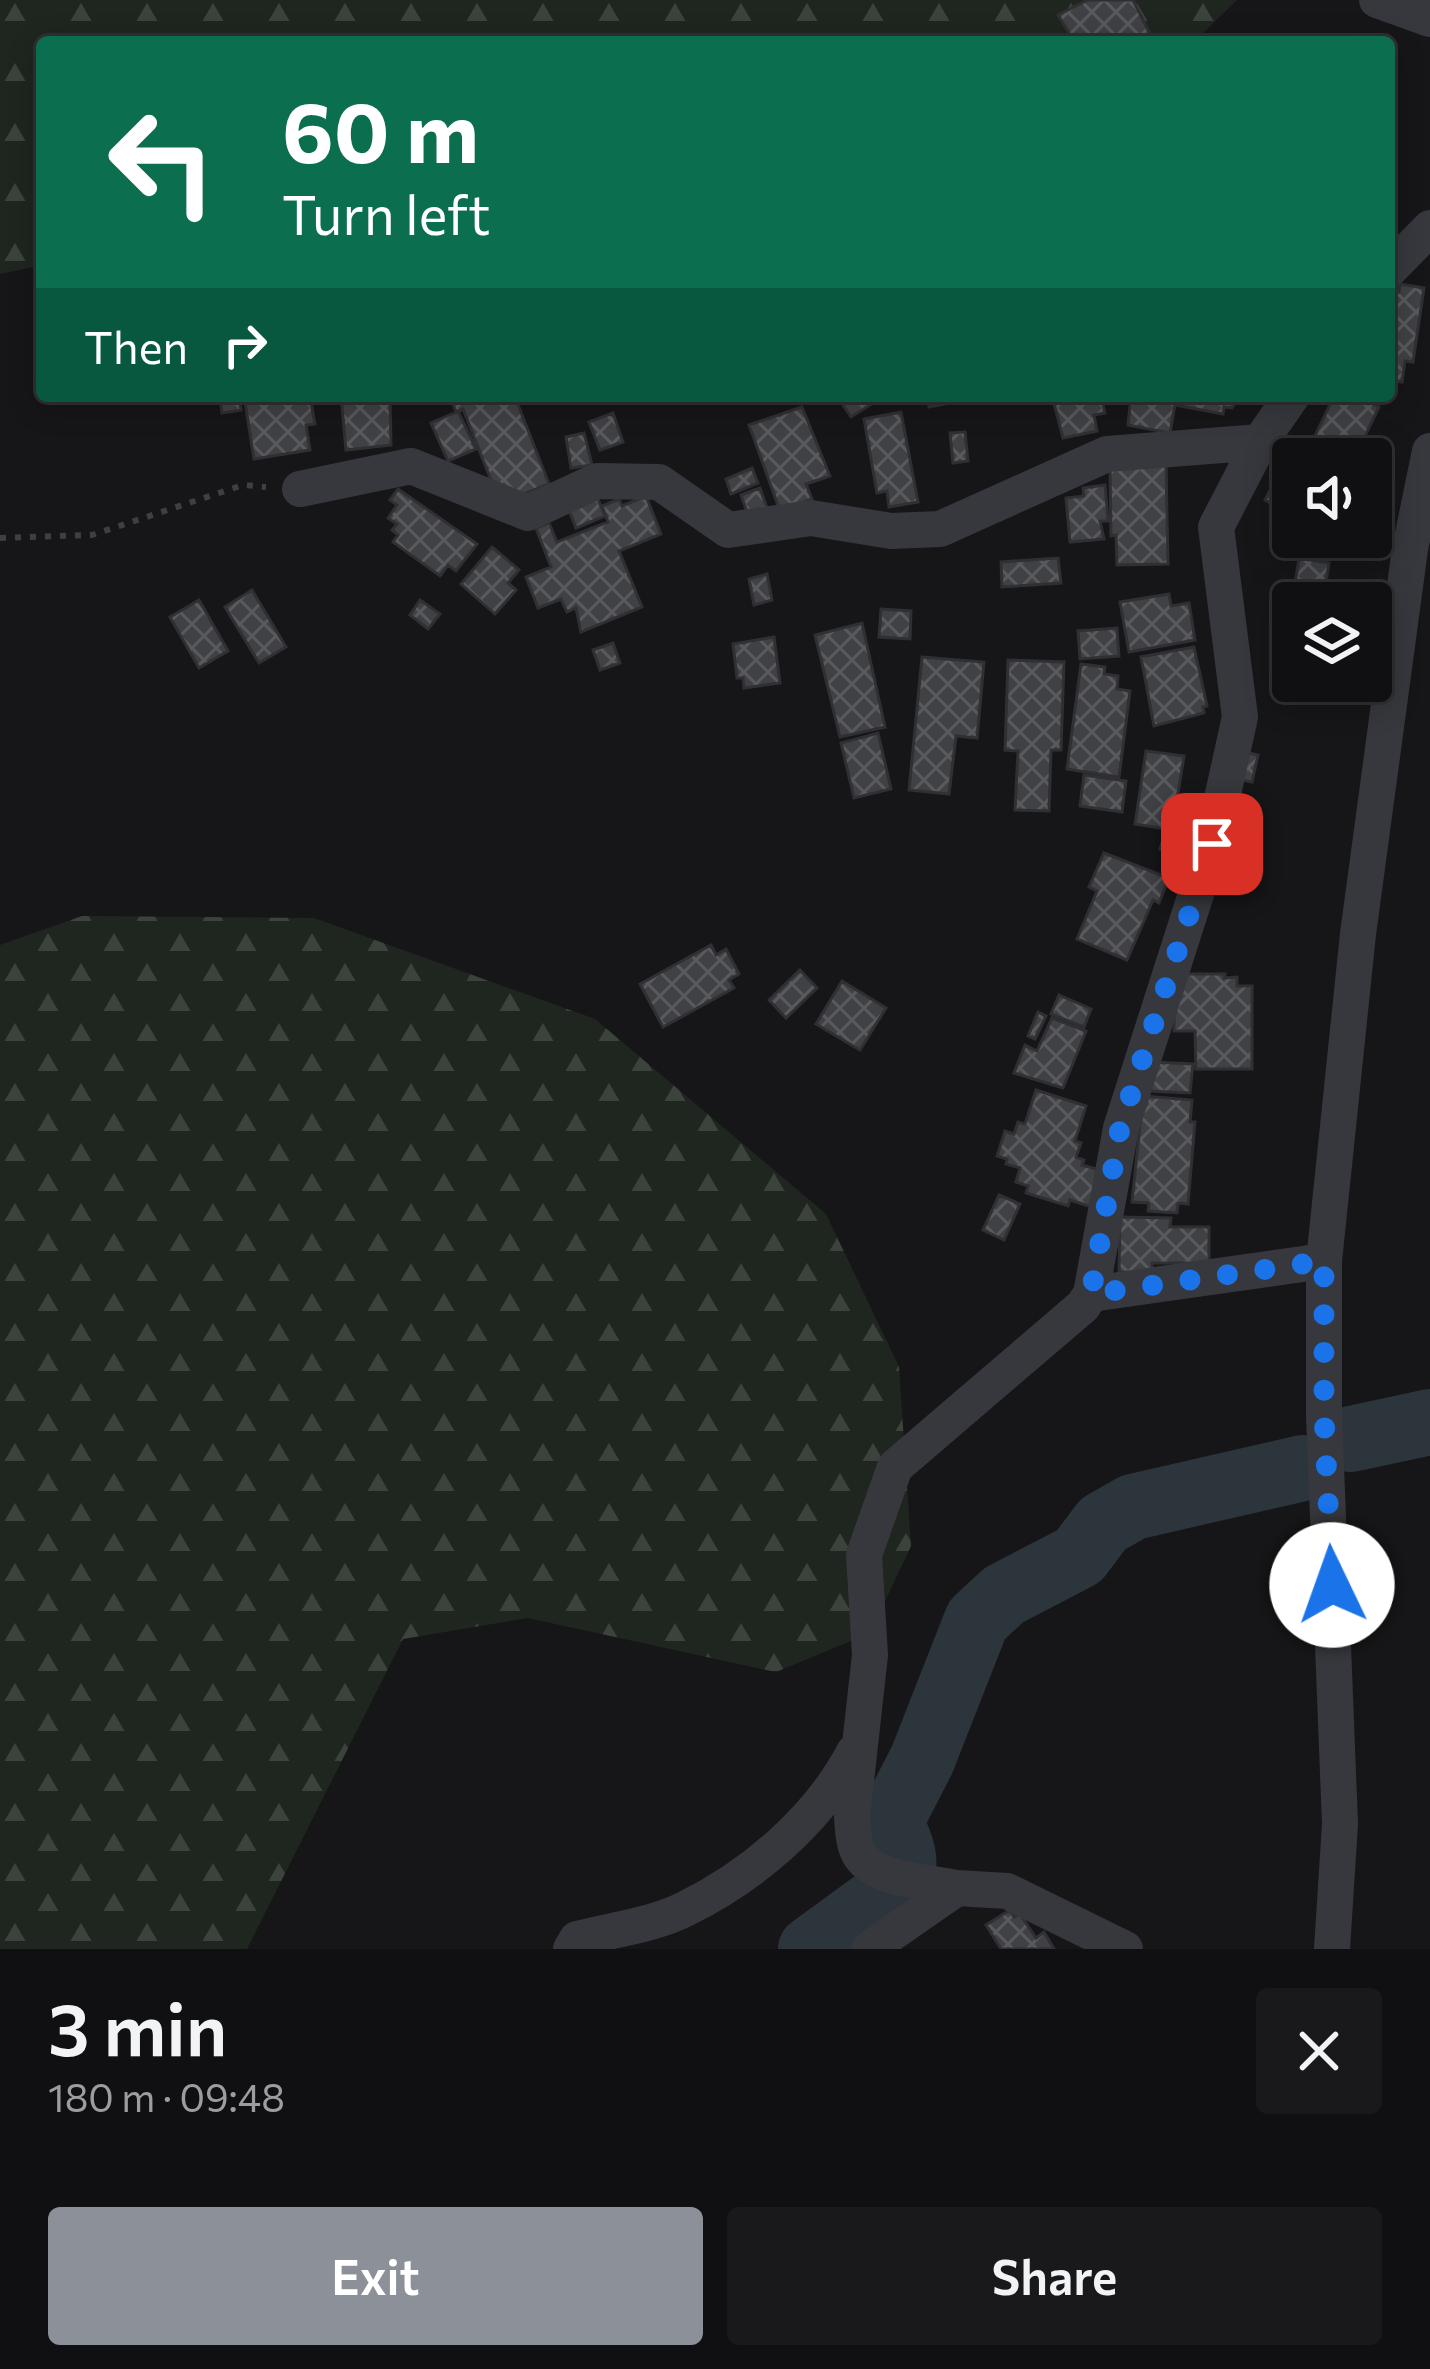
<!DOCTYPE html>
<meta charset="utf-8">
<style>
body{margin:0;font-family:Commissioner,sans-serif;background:#19191b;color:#f1f3f6;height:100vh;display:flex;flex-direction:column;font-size:45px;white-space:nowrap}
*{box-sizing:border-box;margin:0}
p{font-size:39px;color:#9c9d9f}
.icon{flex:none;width:66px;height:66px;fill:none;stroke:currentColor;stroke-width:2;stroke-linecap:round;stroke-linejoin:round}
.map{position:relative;height:1949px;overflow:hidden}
.details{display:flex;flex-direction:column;background:#101012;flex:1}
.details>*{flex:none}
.guide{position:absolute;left:36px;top:36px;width:1359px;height:366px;border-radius:12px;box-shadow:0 6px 30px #0003,0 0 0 3px #303032;background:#0b6e4f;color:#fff;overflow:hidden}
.controls{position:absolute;left:1272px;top:438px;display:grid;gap:24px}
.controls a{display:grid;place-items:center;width:120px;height:120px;border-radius:12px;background:#101012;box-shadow:0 6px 30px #0003,0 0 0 3px #303032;font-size:60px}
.pin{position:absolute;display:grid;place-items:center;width:102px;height:102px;color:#fff;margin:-51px;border-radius:24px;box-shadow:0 6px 18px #0006}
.me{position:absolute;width:132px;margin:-66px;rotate:357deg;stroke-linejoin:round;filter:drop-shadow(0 0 9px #0008)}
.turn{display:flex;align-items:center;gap:42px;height:252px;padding:0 48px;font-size:54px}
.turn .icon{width:156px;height:156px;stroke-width:2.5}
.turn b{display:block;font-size:84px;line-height:102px}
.then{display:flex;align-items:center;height:114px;padding:0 48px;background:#0003;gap:24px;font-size:45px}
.round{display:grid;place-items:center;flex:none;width:126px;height:126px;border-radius:12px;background:#19191b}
.headline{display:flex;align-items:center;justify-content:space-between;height:204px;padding:0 48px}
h1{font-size:72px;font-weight:600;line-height:90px}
.cta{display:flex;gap:24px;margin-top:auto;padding:24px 48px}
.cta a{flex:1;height:138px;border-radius:12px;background:#8c9099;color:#fff;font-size:48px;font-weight:600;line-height:138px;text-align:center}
.cta a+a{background:#19191b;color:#f1f3f6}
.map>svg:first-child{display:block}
</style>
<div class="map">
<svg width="1430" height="1949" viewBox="0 0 1430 1949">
<defs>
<pattern id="forest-firs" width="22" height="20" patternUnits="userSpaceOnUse" patternTransform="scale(3)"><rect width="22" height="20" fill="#1e261f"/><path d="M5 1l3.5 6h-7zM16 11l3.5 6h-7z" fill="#3c433d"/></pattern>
<pattern id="building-cross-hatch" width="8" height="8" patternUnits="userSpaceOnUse" patternTransform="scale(3)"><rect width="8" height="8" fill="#404145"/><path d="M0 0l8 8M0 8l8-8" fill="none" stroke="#595a5e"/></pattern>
</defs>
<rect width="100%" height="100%" fill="#161618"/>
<!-- forest -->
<path fill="url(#forest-firs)" d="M 0,0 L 1237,0 L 1194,42 L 42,42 L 42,265 L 0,274 Z
M 82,916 L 314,918 L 595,1019 L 826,1214 L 899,1367 L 911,1546 L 870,1633 L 776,1672 L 528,1618 L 403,1639 L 247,1949 L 0,1949 L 0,945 Z"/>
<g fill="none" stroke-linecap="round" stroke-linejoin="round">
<!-- river -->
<path stroke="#2c353c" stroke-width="66" d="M 1351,1439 L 1430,1422
M 811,1949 L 892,1890 C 912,1867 902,1847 890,1822 L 922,1760 L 977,1620 L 1004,1595 L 1079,1556 L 1103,1524 L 1133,1507 L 1303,1468"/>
</g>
<!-- building -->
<path fill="url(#building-cross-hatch)" stroke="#303034" stroke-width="3" d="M 1088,0 L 1133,0 L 1154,42 L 1080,42 L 1076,35 L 1072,38 L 1058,15 Z
M 1400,284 L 1424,288 L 1413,362 L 1405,361 L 1402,382 L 1389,380 L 1389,303 L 1391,291 L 1399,292 Z
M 220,396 L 239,396 L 241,410 L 222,413 Z
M 244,396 L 302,396 L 303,403 L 311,402 L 315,424 L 306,425 L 310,450 L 254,459 Z
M 341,396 L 390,398 L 391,445 L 346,450 Z
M 450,396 L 534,396 L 517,402 L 549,484 L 514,498 L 496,493 L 463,409 L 458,411 L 476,449 L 448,461 L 431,423 L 456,412 Z
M 837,396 L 884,396 L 851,417 Z
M 927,396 L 986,396 L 929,407 Z
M 1052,396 L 1101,396 L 1105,413 L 1094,415 L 1097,431 L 1063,438 Z
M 1131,396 L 1239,396 L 1232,408 L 1224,407 L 1223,414 L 1175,405 L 1170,433 L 1128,425 Z
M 1334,396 L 1355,396 L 1379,407 L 1354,459 L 1304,459 Z
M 802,407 L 830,476 L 806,484 L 812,499 L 780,511 L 749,425 Z
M 901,412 L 918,502 L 889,507 L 887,491 L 877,493 L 864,419 Z
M 613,413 L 623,442 L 600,450 L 589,422 Z
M 965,432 L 968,461 L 953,463 L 950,433 Z
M 584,433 L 592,465 L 571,468 L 566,437 Z
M 1166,465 L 1168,564 L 1117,565 L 1116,535 L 1111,536 L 1110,469 Z
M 752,468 L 758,483 L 731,494 L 726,479 Z
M 1281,468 L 1293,473 L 1290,522 L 1281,518 L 1285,510 L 1265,500 Z
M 1105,485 L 1108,521 L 1100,521 L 1104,539 L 1070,542 L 1066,498 L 1084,496 L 1083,488 Z
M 760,488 L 768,511 L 749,518 L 741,495 Z
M 398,489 L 477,544 L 456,571 L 448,565 L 440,576 L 393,542 L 398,535 L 392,530 L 397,524 L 388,518 L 397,505 L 390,500 Z
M 646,496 L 661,534 L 619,551 L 642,607 L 581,632 L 576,608 L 567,612 L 561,599 L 538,608 L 526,577 L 551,567 L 536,528 L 549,523 L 557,542 L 608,522 L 602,506 L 619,499 L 622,506 Z
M 597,497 L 605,516 L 576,528 L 568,508 Z
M 492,547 L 519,570 L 508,583 L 516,590 L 495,614 L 461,584 Z
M 1058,558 L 1061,583 L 1002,587 L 1001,562 Z
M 1299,558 L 1329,563 L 1325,590 L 1332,591 L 1332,586 L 1349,589 L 1348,594 L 1361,596 L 1360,603 L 1312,603 L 1313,593 L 1294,590 Z
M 767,574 L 772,600 L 754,605 L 749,579 Z
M 252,590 L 286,647 L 259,663 L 225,607 Z
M 1169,594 L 1171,606 L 1189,603 L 1195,640 L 1129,652 L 1120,602 Z
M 199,600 L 228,651 L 199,668 L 170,617 Z
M 420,600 L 440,614 L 428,629 L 410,615 Z
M 881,609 L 911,611 L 910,639 L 879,637 Z
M 862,623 L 885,727 L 840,737 L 815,635 Z
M 1117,628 L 1119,656 L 1080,659 L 1078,631 Z
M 774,637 L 780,683 L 744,688 L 743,678 L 737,678 L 733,644 Z
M 613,643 L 620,663 L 600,670 L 593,650 Z
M 1194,647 L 1207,706 L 1203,707 L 1204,713 L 1154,726 L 1141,657 Z
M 922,657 L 984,662 L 977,738 L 956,736 L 949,794 L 909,790 Z
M 1008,660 L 1064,662 L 1061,750 L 1051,750 L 1049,811 L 1015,810 L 1018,751 L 1005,750 Z
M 1081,664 L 1105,667 L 1104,674 L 1118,676 L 1117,689 L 1130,691 L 1119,777 L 1067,769 Z
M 1303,681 L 1361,681 L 1360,689 Z
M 878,733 L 891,789 L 854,798 L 841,743 Z
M 1146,751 L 1184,756 L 1172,830 L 1135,824 Z
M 1242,751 L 1258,755 L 1252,782 L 1237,779 Z
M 1084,775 L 1126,781 L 1122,812 L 1080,806 Z
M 1165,833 L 1188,842 L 1183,857 L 1160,849 Z
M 1104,853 L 1169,878 L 1159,903 L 1153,900 L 1127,960 L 1077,939 L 1097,891 L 1089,887 Z
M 711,945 L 716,955 L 726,949 L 739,974 L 729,980 L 734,988 L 663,1027 L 640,984 Z
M 800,970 L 817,988 L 786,1018 L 769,1000 Z
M 1183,974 L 1225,974 L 1224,978 L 1237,977 L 1237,986 L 1252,986 L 1252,1069 L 1196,1069 L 1195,1031 L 1174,1031 L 1174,993 Z
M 842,981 L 886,1008 L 860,1050 L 816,1024 Z
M 1059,995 L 1091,1009 L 1084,1027 L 1051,1014 Z
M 1038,1012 L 1046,1016 L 1035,1039 L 1028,1036 Z
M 1052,1018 L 1086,1031 L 1063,1088 L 1014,1073 L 1025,1045 L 1037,1051 Z
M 1153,1062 L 1193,1064 L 1190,1093 L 1149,1091 Z
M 1036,1090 L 1086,1106 L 1075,1141 L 1081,1143 L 1076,1157 L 1084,1160 L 1082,1165 L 1103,1171 L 1092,1207 L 1070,1200 L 1068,1206 L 1026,1193 L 1028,1186 L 1016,1182 L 1020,1168 L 1006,1164 L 1007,1159 L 997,1156 L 1005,1131 L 1014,1134 L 1018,1122 L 1025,1124 Z
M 1143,1096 L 1192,1100 L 1190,1122 L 1195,1122 L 1188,1204 L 1178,1203 L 1177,1213 L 1148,1211 L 1149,1203 L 1132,1202 Z
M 999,1195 L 1020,1204 L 1004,1240 L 983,1230 Z
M 1120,1217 L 1171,1218 L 1170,1227 L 1209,1227 L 1209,1263 L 1152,1263 L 1152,1273 L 1119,1272 Z
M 1010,1910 L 1014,1917 L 1020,1914 L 1036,1938 L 1044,1932 L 1054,1949 L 1001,1949 L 986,1925 Z"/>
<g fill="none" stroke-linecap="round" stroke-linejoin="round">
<!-- path -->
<path stroke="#3d3f44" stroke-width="6" stroke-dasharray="6 9" stroke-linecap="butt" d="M 0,538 L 92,535 L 243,485 L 266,487"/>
<!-- minor -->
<path stroke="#37383d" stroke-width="36" d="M 1377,0 L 1430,19
M 1389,270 L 1430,228
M 300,489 L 411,466 L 528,513 L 597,481 L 659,482 L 728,530 L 811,518 L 891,531 L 940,529 L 1107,454 L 1260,442
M 1091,1294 L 1324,1261
M 957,1888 C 930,1882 879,1881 861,1857 C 853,1846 853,1829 852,1817 L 870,1655 L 864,1555 L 895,1467 L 1083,1306 L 1091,1294 L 1121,1128 L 1212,844 L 1240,717 L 1216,527 L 1260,442 L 1292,396
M 571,1949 L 577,1939 C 611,1930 654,1925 685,1909 C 753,1876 819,1819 854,1752
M 869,1949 L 957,1888 L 1007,1891 L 1125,1949
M 1332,1949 L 1340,1824 L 1324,1415 L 1324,1261 L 1358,934 L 1410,549 L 1430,451"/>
</g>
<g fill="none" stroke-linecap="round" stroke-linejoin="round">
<!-- route -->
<path stroke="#1a73e8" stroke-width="21" stroke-dasharray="0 37.8" d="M 1212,844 L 1120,1128 L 1091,1294 L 1324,1261 L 1324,1415 L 1332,1585"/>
</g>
</svg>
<div class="controls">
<a><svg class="icon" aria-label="sound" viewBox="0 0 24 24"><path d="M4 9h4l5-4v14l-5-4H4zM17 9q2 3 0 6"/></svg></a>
<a><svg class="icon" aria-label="layers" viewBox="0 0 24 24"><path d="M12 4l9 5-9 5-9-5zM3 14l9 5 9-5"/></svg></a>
</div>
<div class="pin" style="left:1212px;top:844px;background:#d93025"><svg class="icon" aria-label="arrive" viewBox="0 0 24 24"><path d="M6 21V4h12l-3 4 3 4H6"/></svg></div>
<svg class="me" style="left:1332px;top:1585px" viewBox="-20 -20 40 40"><circle r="19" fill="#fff"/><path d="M0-13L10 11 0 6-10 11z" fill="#1a73e8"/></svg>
<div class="guide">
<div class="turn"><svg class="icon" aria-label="left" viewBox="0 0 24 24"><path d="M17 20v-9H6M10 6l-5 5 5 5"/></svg><div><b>60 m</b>Turn left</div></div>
<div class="then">Then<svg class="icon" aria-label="right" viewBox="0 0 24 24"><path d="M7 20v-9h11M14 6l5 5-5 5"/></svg></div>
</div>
</div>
<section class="details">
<div class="headline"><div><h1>3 min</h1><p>180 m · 09:48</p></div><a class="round"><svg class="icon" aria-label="close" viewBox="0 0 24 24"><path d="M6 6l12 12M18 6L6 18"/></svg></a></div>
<div class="cta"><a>Exit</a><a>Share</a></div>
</section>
